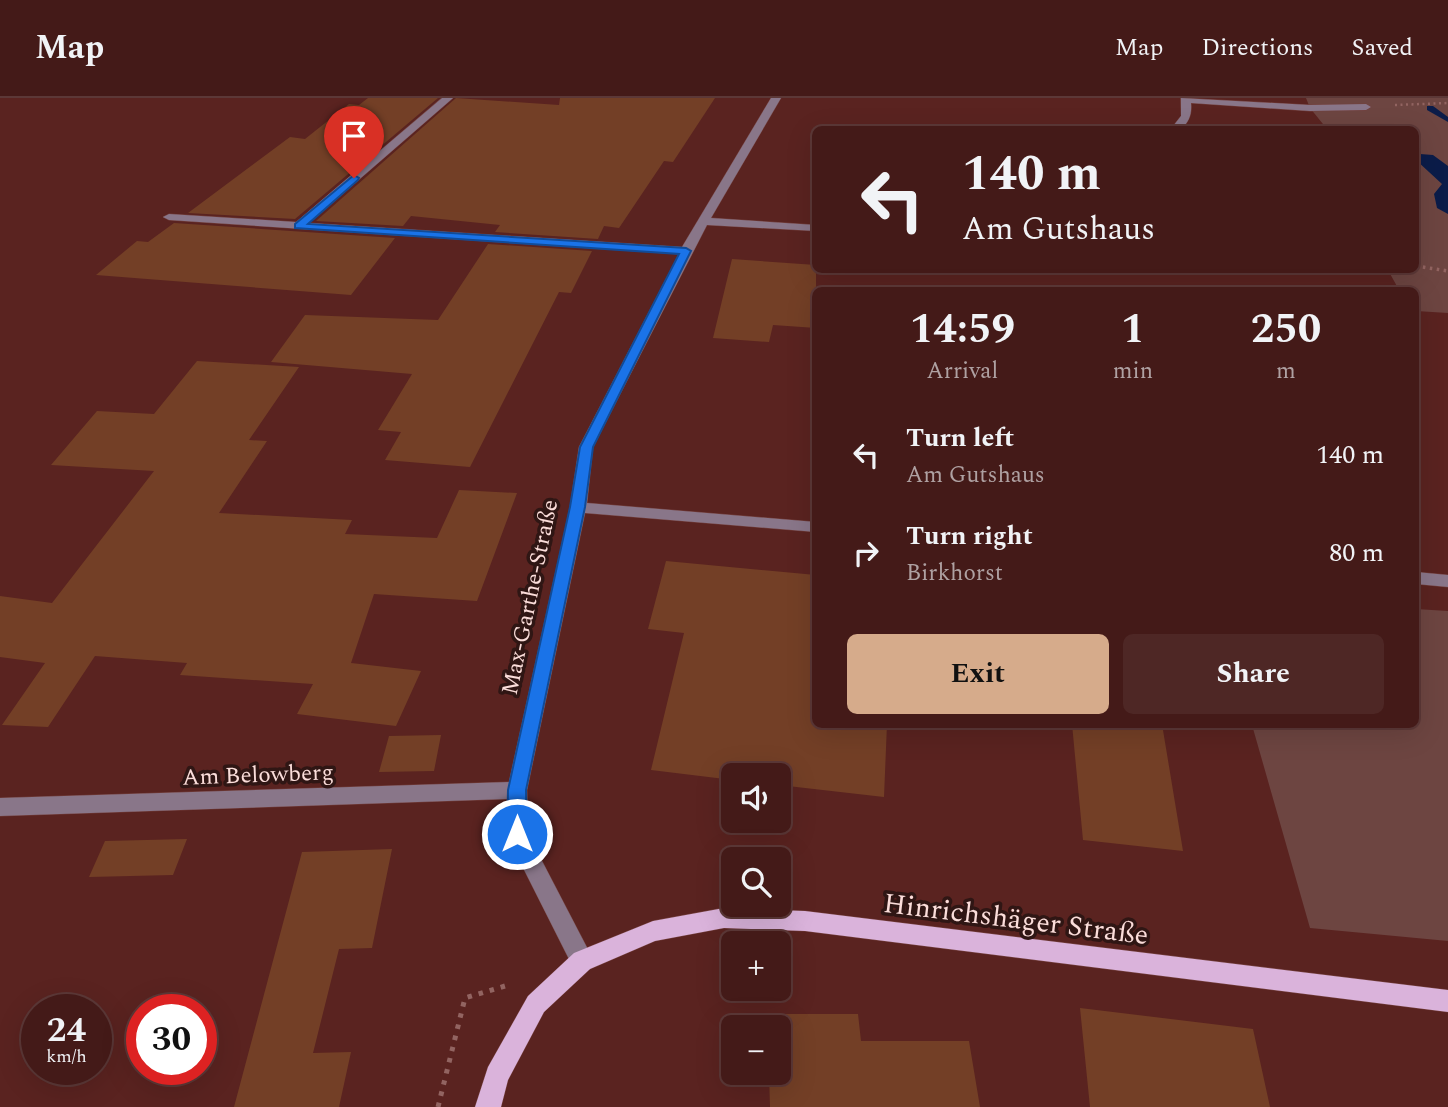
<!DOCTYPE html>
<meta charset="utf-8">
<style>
body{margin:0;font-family:Spectral,serif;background:#4e2725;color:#f1f3f6;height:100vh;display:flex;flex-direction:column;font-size:26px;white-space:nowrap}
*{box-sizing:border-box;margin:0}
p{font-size:23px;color:#afa1a2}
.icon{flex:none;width:38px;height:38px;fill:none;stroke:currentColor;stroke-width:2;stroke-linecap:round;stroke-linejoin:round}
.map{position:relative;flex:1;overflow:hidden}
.sheet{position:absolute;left:812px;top:189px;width:607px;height:441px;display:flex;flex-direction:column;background:#441a18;border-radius:10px;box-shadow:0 7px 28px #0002,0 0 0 2px #5c3837}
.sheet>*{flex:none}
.hud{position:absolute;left:812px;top:28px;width:607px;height:147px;border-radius:10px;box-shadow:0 7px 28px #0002,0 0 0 2px #5c3837;background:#441a18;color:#f1f3f6;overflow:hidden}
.controls{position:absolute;left:721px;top:665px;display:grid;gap:14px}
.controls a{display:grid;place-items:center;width:70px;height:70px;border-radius:10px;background:#441a18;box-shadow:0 7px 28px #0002,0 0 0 2px #5c3837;font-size:35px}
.speed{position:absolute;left:21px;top:896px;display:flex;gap:14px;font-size:35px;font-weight:700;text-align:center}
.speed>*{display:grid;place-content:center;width:91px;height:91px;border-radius:50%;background:#441a18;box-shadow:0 7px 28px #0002,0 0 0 2px #5c3837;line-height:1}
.speed small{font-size:18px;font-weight:400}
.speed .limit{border:10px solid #d22;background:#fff;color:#111}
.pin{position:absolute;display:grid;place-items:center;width:60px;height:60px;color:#fff;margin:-72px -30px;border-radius:50% 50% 50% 0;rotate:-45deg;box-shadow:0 0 7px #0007}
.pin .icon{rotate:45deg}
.me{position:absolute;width:77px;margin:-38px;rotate:0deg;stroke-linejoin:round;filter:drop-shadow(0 0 5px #0008)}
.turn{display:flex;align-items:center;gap:24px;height:147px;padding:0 35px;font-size:32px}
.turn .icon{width:91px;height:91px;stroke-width:2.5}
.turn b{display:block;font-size:49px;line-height:60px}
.eta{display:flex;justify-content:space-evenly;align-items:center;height:119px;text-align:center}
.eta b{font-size:42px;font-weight:700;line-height:49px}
.cta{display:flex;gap:14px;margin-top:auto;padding:14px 35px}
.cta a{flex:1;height:80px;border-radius:10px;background:#d6ab8b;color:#111;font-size:28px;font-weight:700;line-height:80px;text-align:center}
.cta a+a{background:#4e2725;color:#f1f3f6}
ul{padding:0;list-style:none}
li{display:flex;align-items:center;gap:21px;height:98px;padding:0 35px}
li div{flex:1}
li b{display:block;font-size:26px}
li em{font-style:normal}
header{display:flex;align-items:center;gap:42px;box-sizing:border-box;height:98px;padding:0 35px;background:#441a18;border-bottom:2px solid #5c3837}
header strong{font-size:33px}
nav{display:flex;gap:38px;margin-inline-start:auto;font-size:24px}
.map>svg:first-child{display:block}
</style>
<header>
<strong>Map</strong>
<nav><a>Map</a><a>Directions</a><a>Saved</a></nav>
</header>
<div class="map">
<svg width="1448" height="1009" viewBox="0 0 1448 1009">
<rect width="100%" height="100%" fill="#5a2320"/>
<!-- green -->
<path fill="#6d4541" d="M 1306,0 L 1448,0 L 1448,215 L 1416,213 L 1416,192 L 1399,192 L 1388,172 L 1416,172 L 1416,32 L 1327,31 L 1310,10 Z
M 1416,511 L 1448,513 L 1448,843 L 1310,830 L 1252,627 L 1416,626 Z"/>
<!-- water -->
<path fill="#0b1c49" d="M 1420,56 L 1433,57 L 1448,68 L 1448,116 L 1437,110 L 1434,96 L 1442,86 L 1416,62 Z"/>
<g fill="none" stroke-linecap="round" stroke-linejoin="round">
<!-- stream -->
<path fill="#0b1c49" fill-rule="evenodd" d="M 1427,8 L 1433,8 L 1448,19 L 1448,24 L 1427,12 Z"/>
</g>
<!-- building -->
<path fill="#733f26" d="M 368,0 L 438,0 L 295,121 L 188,115 L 290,39 L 305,41 L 349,6 L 359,7 Z
M 456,0 L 559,7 L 560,0 L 715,0 L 673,64 L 664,63 L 619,130 L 604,128 L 598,141 L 495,134 L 500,127 L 411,118 L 403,128 L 316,123 Z
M 174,125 L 395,140 L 351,197 L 96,177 L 137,143 L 148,144 Z
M 488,146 L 592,153 L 571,195 L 559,194 L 470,369 L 385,362 L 401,334 L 378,332 L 412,276 L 271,264 L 305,217 L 438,222 Z
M 732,161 L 816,167 L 816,230 L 773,227 L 769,244 L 713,240 Z
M 197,263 L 299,269 L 249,342 L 267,343 L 219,415 L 352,422 L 345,436 L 437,440 L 459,392 L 517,395 L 477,503 L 374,496 L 351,565 L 421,573 L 396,628 L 297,616 L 313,586 L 180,577 L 187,565 L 95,558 L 48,629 L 2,627 L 45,565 L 0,559 L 0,498 L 52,505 L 154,373 L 51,367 L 97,313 L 154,316 Z
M 666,463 L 816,477 L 816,600 L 812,626 L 887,626 L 884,699 L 779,687 L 779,677 L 733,677 L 733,682 L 651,672 L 684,535 L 648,531 Z
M 1072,626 L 1162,626 L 1183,753 L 1083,742 Z
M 441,637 L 434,673 L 379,674 L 389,638 Z
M 187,741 L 173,777 L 89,779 L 105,743 Z
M 392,751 L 372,850 L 339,851 L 313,955 L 351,954 L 339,1009 L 234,1009 L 302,754 Z
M 1080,910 L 1253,931 L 1270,1009 L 1090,1009 Z
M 766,916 L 858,916 L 861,943 L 969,943 L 980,1009 L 770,1009 L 769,975 L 779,975 L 779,929 L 767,929 Z"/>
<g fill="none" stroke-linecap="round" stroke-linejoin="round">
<!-- minor casing -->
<g stroke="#74413e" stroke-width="1">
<path id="minor" d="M 442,0 L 453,0 L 309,125 L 682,149 L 771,0 L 781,0 L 711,120 L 816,127 L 816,133 L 707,127 L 593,349 L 587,405 L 816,424 L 816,434 L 585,415 L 527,692 L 528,736 L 594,863 L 590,871 L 582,874 L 574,871 L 506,736 L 507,701 L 0,718 L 0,700 L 509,684 L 570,409 L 579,349 L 679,156 L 169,122 L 163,119 L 169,116 L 296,124 Z
M 1181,0 L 1310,7 L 1366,6 L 1371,9 L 1366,12 L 1310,13 L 1191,5 C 1192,17 1189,23 1181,32 L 1170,32 L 1181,18 Z
M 1416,474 L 1448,477 L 1448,489 L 1416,486 Z"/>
</g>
<!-- major casing -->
<g stroke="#74413e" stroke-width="1">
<path id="major" d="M 724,810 L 805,813 L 1448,892 L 1448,914 L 805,833 L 724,830 L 655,843 L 590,871 L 544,914 L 508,982 L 501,1009 L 475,1009 L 488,969 L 528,898 L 574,855 L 653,823 Z"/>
</g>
<!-- path-far2 -->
<path stroke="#926461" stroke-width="2.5" stroke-dasharray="2 3.5" stroke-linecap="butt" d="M 1395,7 L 1448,5"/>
<!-- path-far1 -->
<path stroke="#926461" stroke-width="3.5" stroke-dasharray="2.5 4.5" stroke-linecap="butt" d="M 1416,168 L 1448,173"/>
<!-- path -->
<path stroke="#926461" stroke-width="5" stroke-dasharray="4.5 7" stroke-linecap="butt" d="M 438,1009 L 465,900 L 505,888"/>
<!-- minor -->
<use href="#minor" fill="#897689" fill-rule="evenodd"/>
<!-- major -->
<use href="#major" fill="#dab3db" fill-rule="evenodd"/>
</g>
<!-- route -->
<path fill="#1a73e8" stroke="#114b97" stroke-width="2" d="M 354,77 L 359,80 L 358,82 L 308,126 L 686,150 L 691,153 L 593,349 L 585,409 L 526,692 L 527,736 L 524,742 L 517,744 L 510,742 L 507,736 L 508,692 L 570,409 L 580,349 L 679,156 L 295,130 L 295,126 Z"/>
<g text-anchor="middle" stroke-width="7" stroke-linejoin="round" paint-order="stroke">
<!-- street labels -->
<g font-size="23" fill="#fbddda" stroke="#2f1614">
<text transform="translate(529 499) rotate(-78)" y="8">Max-Garthe-Straße</text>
<text transform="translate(258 676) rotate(-2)" y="8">Am Belowberg</text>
</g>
<!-- near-street labels -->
<g font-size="28" fill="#fbddda" stroke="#2f1614">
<text transform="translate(1016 820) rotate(7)" y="10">Hinrichshäger Straße</text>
</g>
</g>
</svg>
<div class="controls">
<a><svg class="icon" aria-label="sound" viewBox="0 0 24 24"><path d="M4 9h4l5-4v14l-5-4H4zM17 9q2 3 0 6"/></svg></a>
<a><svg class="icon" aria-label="search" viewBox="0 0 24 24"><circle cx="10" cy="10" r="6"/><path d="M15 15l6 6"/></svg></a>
<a>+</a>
<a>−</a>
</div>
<div class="speed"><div>24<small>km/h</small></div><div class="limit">30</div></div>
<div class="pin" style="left:354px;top:80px;background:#d93025"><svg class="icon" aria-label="arrive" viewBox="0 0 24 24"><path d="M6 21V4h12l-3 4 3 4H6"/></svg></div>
<svg class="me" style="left:517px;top:736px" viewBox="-20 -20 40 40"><circle r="17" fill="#1a73e8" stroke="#fff" stroke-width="3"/><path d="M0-11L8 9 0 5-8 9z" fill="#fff"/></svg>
<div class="hud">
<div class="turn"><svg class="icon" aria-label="left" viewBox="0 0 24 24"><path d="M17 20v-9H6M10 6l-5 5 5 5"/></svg><div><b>140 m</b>Am Gutshaus</div></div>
</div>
<section class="sheet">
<div class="eta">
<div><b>14:59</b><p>Arrival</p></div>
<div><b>1</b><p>min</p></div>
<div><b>250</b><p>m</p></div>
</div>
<ul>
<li><svg class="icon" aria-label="left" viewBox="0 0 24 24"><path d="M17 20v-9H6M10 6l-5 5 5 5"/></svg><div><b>Turn left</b><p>Am Gutshaus</p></div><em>140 m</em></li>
<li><svg class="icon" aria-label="right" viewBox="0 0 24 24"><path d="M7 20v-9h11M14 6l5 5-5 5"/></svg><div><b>Turn right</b><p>Birkhorst</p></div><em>80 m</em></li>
</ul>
<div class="cta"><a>Exit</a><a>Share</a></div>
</section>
</div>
